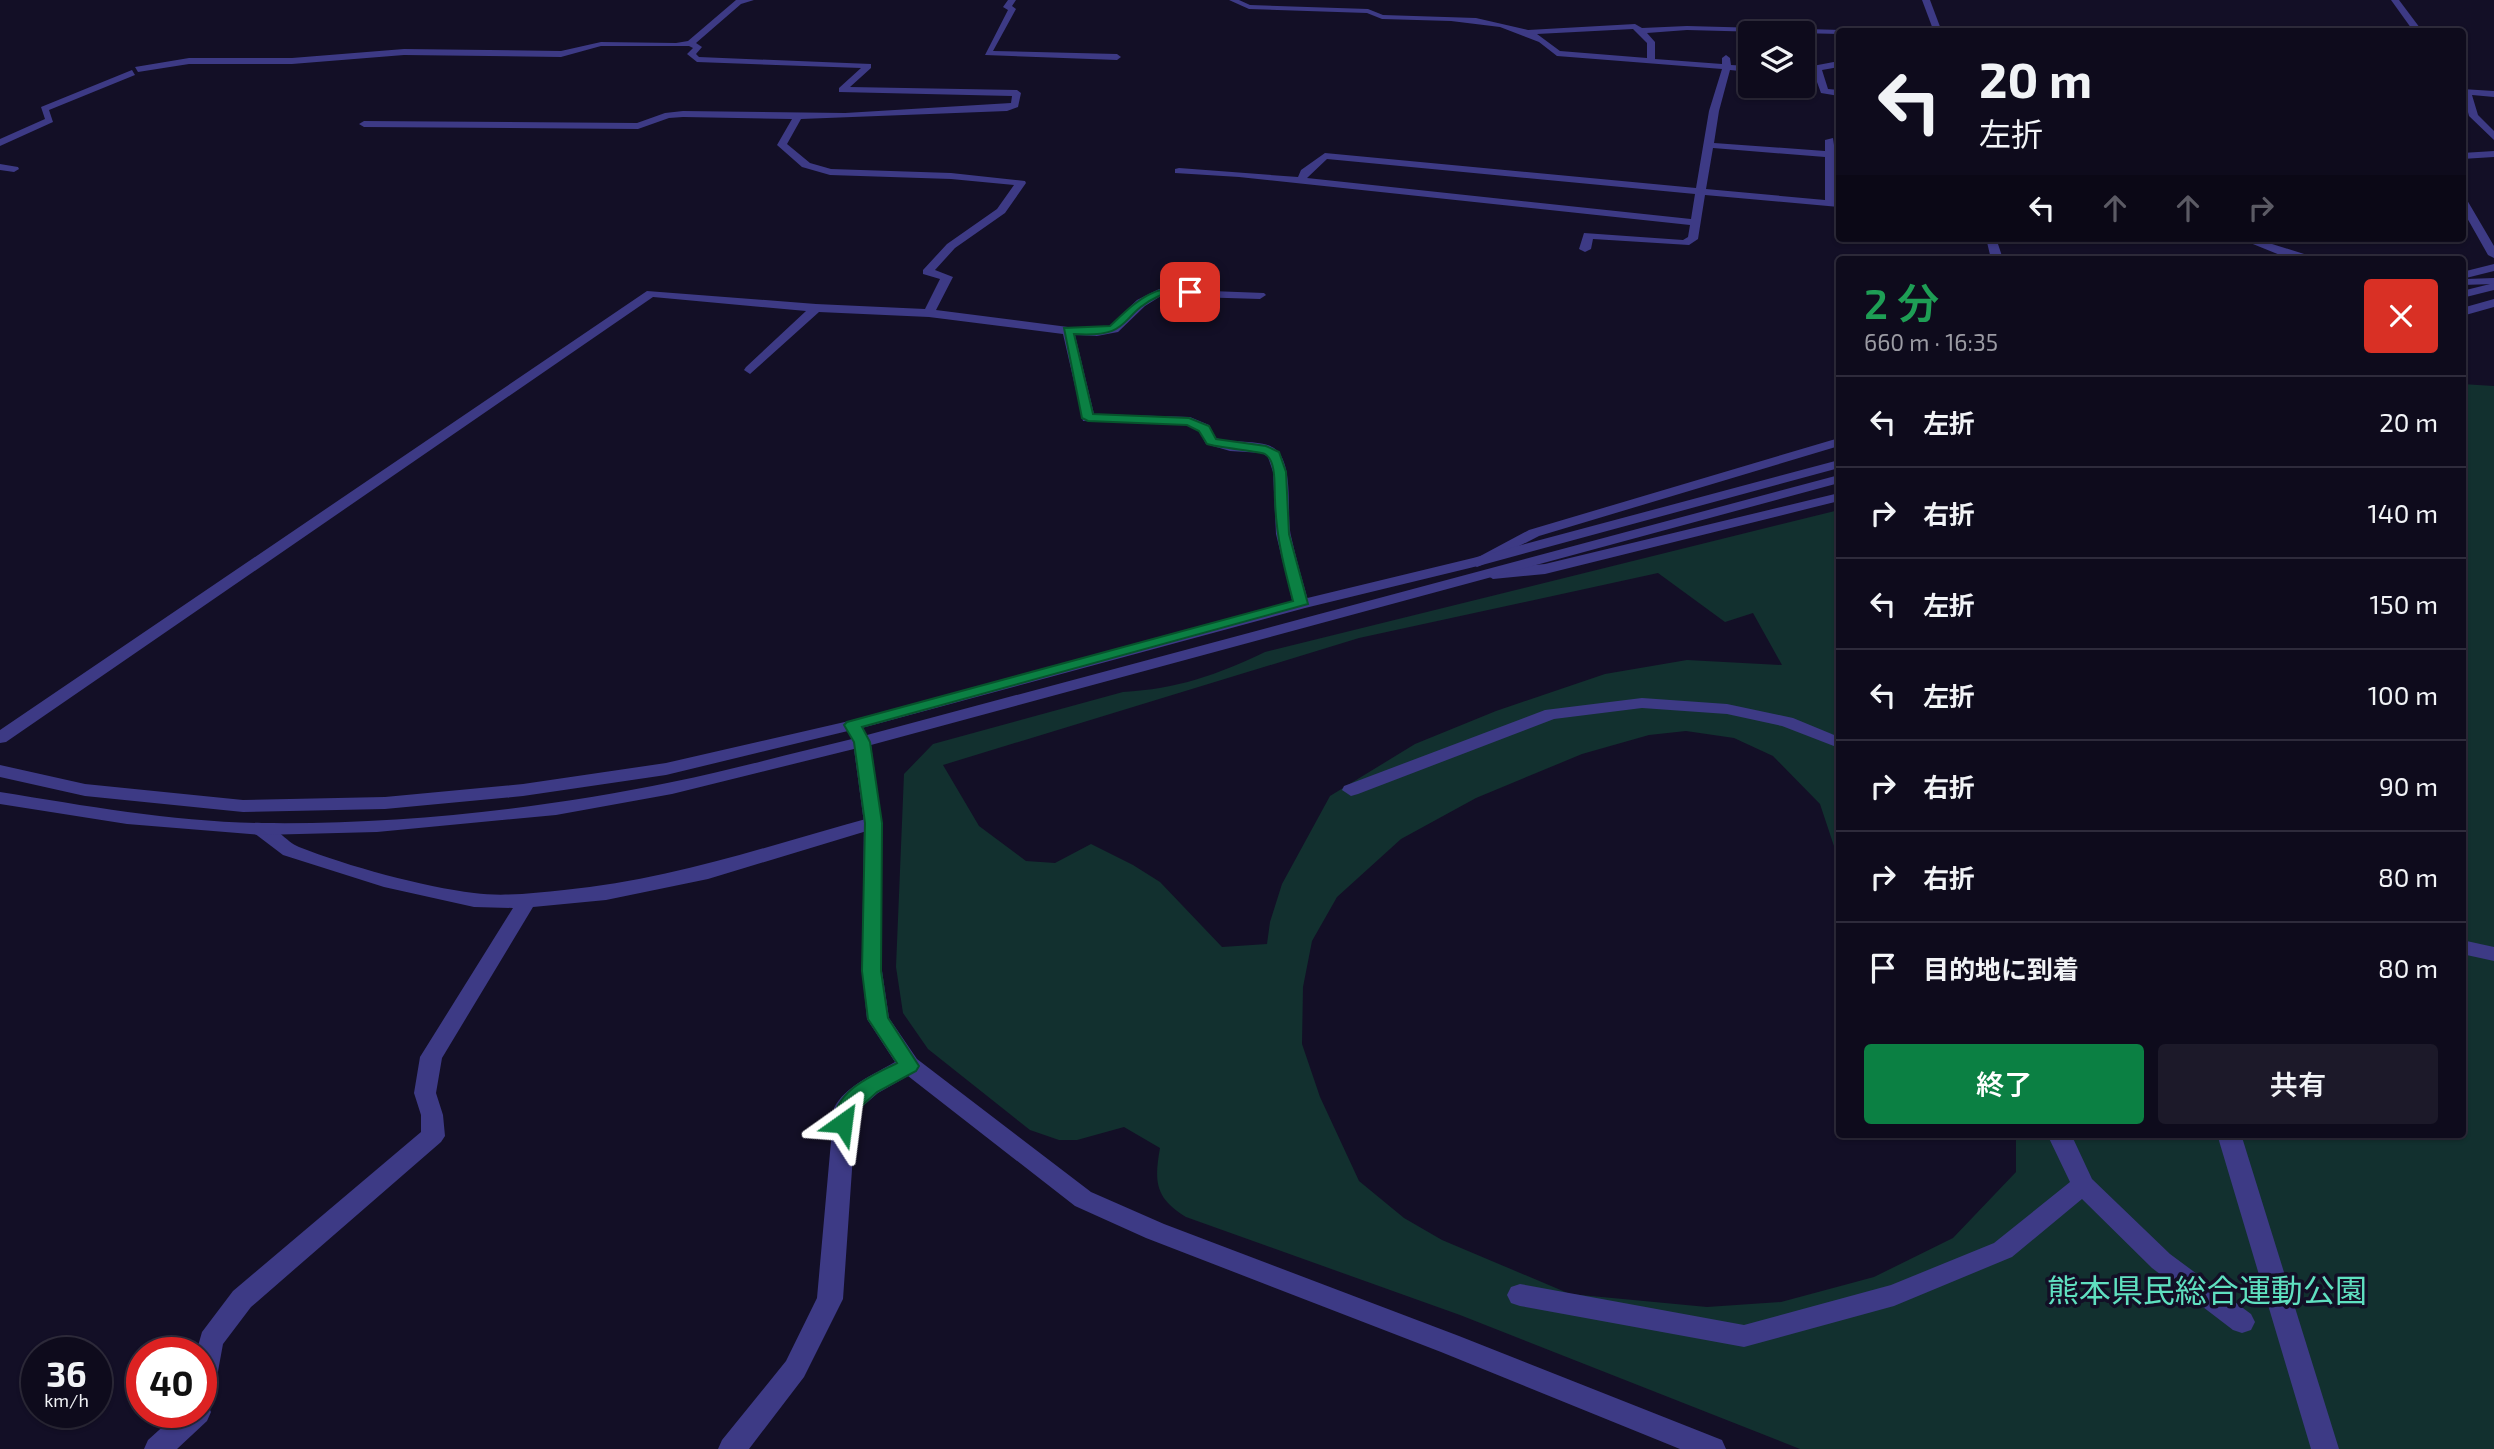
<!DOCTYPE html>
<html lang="ja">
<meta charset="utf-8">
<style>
body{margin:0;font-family:"Exo 2","Noto Sans JP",sans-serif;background:#1c1929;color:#f1f3f6;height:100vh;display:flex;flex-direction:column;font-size:26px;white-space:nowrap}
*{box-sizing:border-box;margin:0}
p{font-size:23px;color:#9b9ba3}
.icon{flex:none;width:38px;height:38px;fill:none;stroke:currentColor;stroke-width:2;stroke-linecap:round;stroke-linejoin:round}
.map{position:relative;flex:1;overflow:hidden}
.panel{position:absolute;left:1836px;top:256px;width:630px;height:882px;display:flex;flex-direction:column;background:#0e0b1c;border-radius:7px;box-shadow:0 2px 5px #0004,0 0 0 2px #2e2b3b}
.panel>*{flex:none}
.hud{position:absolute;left:1836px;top:28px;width:630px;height:214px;border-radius:7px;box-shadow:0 2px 5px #0004,0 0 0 2px #2e2b3b;background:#0e0b1c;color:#f1f3f6;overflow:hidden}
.tools{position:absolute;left:1738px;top:21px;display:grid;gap:14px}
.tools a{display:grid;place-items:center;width:77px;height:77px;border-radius:7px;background:#0e0b1c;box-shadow:0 2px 5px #0004,0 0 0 2px #2e2b3b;font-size:35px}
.speed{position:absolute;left:21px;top:1337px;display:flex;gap:14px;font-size:35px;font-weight:700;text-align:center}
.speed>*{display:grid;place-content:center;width:91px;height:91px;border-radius:50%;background:#0e0b1c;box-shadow:0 2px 5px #0004,0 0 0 2px #2e2b3b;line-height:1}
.speed small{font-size:18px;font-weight:400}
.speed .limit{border:10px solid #d22;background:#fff;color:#111}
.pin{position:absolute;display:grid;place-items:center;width:60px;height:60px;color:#fff;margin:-30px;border-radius:14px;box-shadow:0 4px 10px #0006}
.me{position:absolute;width:77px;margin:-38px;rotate:31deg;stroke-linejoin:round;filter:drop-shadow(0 0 5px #0008)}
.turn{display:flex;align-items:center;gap:24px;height:147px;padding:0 28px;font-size:32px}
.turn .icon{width:91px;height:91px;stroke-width:2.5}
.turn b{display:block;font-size:49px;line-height:60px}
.lanes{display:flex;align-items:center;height:66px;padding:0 28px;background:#0003;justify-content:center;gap:35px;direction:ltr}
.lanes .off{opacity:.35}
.round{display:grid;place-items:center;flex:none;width:74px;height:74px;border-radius:7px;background:#1c1929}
.headline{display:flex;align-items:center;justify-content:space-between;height:119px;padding:0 28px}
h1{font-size:42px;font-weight:600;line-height:52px;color:#1e9e55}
.primary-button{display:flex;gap:14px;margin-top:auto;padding:14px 28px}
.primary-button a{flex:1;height:80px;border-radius:7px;background:#0b8043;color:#fff;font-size:28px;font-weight:600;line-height:80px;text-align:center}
.primary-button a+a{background:#1c1929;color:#f1f3f6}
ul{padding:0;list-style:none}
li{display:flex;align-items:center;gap:21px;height:91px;padding:0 28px;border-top:2px solid #2e2b3b}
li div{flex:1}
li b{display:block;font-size:26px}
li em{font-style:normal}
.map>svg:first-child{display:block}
</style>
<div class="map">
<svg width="2494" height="1449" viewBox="0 0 2494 1449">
<rect width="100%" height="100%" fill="#130f26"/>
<!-- green -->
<path fill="#12302f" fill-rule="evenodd" d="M 2462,384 L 2494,386 L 2494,1449 L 1800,1449 L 1460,1315 L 1186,1217 C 1155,1198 1154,1182 1160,1148 L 1124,1127 L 1077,1140 L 1059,1140 L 1030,1130 L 928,1049 L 903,1013 L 896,967 L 904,774 L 933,744 L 1123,692 C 1177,689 1217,675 1265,652 L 1839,510 L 1839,861 L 1820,804 L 1773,756 L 1734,738 L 1686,731 L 1649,735 L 1582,754 L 1476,798 L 1401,839 L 1337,897 L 1312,941 L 1303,987 L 1302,1044 L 1320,1097 L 1359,1181 L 1404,1218 L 1442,1240 L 1570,1294 L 1707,1307 L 1781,1302 L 1874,1277 L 1953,1238 L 2016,1172 L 2016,1134 L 2462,1134 ZM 1658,573 L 1725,622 L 1753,613 L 1782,665 L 1687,660 L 1605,674 L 1496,711 L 1415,744 L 1330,796 L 1282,884 L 1270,922 L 1267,944 L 1222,947 L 1160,882 L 1133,865 L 1091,844 L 1055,863 L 1026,861 L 979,826 L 943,765 L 1359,638 Z"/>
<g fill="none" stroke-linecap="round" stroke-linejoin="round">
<!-- pedestrian -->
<path fill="#3d3a85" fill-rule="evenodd" d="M 1642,698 L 1727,704 L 1793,718 L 1839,737 L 1839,748 L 1782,726 L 1727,714 L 1642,708 L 1554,719 L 1358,794 L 1351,796 L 1342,790 L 1344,786 L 1545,710 Z
M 2462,940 L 2494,947 L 2494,961 L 2462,954 Z
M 2047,1134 L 2071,1134 L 2092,1179 L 2170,1254 L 2251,1314 L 2255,1322 L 2251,1330 L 2242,1333 L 2233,1330 L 2152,1268 L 2082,1199 L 2012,1257 L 1894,1306 L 1744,1347 L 1520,1306 L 1511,1303 L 1507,1295 L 1511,1287 L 1520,1284 L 1744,1325 L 1891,1285 L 1994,1243 L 2070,1182 Z"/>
<!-- minor -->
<path fill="#3d3a85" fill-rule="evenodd" d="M 736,0 L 754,0 L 741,4 L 696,43 L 702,47 L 696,54 L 699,57 L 871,64 L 871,68 L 850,87 L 1017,90 L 1021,93 L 1018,107 L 1007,111 L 801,119 L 787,144 L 810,163 L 831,169 L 951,173 L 1025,181 L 1026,183 L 1005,213 L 955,248 L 935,270 L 953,277 L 936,310 L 1068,327 L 1097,328 L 1110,326 L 1137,300 L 1159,289 L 1264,293 L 1266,295 L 1260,299 L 1161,296 L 1145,306 L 1118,332 L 1097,336 L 1075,335 L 1094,414 L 1190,417 L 1209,425 L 1216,438 C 1233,444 1260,439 1274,448 C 1295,463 1286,513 1291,536 C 1296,559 1303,582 1309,604 L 1307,607 L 1295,607 L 1293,604 L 1276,534 L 1273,472 L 1268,457 L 1262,453 L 1230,451 L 1206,444 L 1199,431 L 1187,425 L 1083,421 L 1063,334 L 929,317 L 819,312 L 750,374 L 744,370 L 746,367 L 806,311 L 653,297 L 6,742 L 0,743 L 0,730 L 647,291 L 816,304 L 925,309 L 940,279 L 923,274 L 923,270 L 947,244 L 997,209 L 1014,185 L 951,179 L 830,175 L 802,167 L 777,145 L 792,119 L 683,117 L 669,118 L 638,129 L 364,127 L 359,124 L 364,121 L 637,123 L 665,113 L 683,111 L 845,113 L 1011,103 L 1012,96 L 839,92 L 839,88 L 861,68 L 697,62 L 687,54 L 693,48 L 689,46 L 601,46 L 561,57 L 404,55 L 292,64 L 189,64 L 138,72 L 135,67 L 189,58 L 292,58 L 404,49 L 561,51 L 601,42 L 676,43 L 688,41 Z
M 1008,0 L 1016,0 L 1012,6 L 1016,9 L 993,51 L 1117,54 L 1121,57 L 1117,60 L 985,55 L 1008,10 L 1003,7 Z
M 1229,0 L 1239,0 L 1250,5 L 1368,9 L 1383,15 L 1476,18 L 1528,30 L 1635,24 L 1642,28 L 1687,26 L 1842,30 L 1839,34 L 1687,30 L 1647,33 L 1655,42 L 1655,59 L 1722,64 L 1722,58 L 1726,55 L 1730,58 L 1731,65 L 1750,66 L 1750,72 L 1730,70 L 1719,111 L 1714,143 L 1825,151 L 1825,140 L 1833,138 L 1835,152 L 1839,152 L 1839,158 L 1835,158 L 1835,201 L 1839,201 L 1839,207 L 1705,195 L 1698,239 L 1689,245 L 1593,239 L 1591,249 L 1585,252 L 1579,249 L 1584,233 L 1683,240 L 1688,237 L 1690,225 L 1239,177 L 1175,173 L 1175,169 L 1179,168 L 1298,177 L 1301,170 L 1325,153 L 1696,188 L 1709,111 L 1722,69 L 1557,56 L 1539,42 L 1500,27 L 1451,21 L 1382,19 L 1367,13 L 1249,9 ZM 1633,29 L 1647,43 L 1647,58 L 1560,51 L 1537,34 ZM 1713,148 L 1825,157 L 1825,200 L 1706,189 ZM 1327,159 L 1695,194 L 1691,219 L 1307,178 Z
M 2391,0 L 2399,0 L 2423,32 L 2414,32 Z
M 1839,61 L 1839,67 L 1822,70 L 1828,89 L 1839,90 L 1839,96 L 1821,93 L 1813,71 L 1802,73 L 1802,68 Z
M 132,70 L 135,75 L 49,110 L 53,122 L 0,146 L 0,139 L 45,119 L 41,107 Z
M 2462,89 L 2494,91 L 2494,97 L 2472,95 L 2478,115 L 2494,131 L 2494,140 L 2469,116 Z
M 2494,151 L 2494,157 L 2462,159 L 2462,153 Z
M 0,164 L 18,167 L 19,169 L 14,172 L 0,170 Z
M 2462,197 L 2467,200 L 2494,246 L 2494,258 L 2488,255 L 2462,209 Z
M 2238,238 L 2253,238 L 2320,259 L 2280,255 Z
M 2494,264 L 2494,271 L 2462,279 L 2462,272 Z
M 2494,278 L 2494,284 L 2462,285 L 2462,279 L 2466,279 Z
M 1839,438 L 1839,446 L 1539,536 L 1482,565 L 1477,567 L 1469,562 L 1529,530 Z
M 1839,493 L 1839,501 L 1545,574 L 1493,579 L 1485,574 L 1493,569 L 1545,564 Z
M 873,817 L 882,823 L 880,827 L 708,879 L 606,900 L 533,907 L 442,1058 L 436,1093 L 443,1115 L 445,1136 L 441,1142 L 251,1307 L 223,1344 L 214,1393 L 207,1403 L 211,1412 L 207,1421 L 177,1449 L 144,1449 L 148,1440 L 179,1412 L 201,1412 L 201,1353 L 196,1353 L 202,1332 L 233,1291 L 421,1132 L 421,1115 L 414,1093 L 420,1057 L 513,908 L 474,907 L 384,887 L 283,855 L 254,833 L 252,829 L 254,825 C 273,820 284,841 299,847 C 347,866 424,887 474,893 C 503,897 534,893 564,890 C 671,880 770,845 873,817 Z"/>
<!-- tertiary -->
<path fill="#3d3a85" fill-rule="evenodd" d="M 1922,0 L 1930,0 L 1942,32 L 1934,32 Z
M 1986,238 L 1996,238 L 2003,259 L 1991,259 Z
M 2494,283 L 2494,290 L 2462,298 L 2462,291 Z
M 2494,299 L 2494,307 L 2462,316 L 2462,308 Z
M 1839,460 L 1839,468 L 1482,565 L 1305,608 L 858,729 L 864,730 L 867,735 L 1839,475 L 1839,483 L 871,745 L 882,823 L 882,971 L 889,1018 L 917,1059 L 1091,1192 L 1164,1224 L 1459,1336 L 1722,1440 L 1726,1449 L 1680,1449 L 1441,1352 L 1146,1238 L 1075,1206 L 908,1076 L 878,1093 L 856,1112 L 843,1299 L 804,1377 L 749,1449 L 718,1449 L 722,1440 L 786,1361 L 817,1298 L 834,1108 C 845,1086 875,1074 895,1062 L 867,1019 L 862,971 L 864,823 L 854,749 L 672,794 L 556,815 L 377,832 L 261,835 L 127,824 L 0,804 L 0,792 C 87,806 174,822 262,823 C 394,825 543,809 672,782 C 732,770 792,753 852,739 L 849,734 L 852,730 L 666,775 L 523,796 L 385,809 L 243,812 L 85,796 L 0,777 L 0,765 L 85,784 L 243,800 L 385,797 L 523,784 L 666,763 L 849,721 L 1295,601 L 1473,558 Z
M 2217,1134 L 2241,1134 L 2339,1449 L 2311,1449 Z"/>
</g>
<!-- route -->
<path fill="#0b8043" stroke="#07532c" stroke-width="2" d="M 1194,289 L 1196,292 C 1185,299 1170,291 1159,296 C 1117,315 1135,338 1074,334 L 1093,414 L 1189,418 L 1209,426 L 1216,439 L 1266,446 L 1279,452 L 1286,472 L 1289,534 L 1308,604 L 862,727 L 870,742 L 882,823 L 881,971 L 888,1018 L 919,1066 L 916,1071 L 877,1092 L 855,1112 L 850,1129 L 836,1129 L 833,1123 C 836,1090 870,1077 897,1063 L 868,1019 L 862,971 L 865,823 L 854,742 L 844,725 L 847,722 L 1293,601 C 1284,567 1276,536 1275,500 C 1274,488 1277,461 1265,454 C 1260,451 1219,448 1207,444 L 1199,431 L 1187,425 L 1088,421 L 1082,418 L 1064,328 L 1110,326 C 1138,300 1153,283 1194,289 Z"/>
<g text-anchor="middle" stroke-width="7" stroke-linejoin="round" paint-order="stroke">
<!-- near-park labels -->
<g font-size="32" fill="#5fe0c0" stroke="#130f26">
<text x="2207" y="1302">熊本県民総合運動公園</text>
</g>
</g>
</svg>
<div class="tools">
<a><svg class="icon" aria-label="layers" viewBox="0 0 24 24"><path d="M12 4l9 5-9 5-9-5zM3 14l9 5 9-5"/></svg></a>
</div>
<div class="speed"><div>36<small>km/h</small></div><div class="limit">40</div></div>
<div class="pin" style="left:1190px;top:292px;background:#d93025"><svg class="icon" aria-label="arrive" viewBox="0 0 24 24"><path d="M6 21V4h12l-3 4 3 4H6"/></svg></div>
<svg class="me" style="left:843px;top:1123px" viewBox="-20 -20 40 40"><path d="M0-17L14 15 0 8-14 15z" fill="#0b8043" stroke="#fff" stroke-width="4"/></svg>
<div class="hud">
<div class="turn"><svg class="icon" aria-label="left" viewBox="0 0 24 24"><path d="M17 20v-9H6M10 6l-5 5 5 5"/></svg><div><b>20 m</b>左折</div></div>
<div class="lanes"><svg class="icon" aria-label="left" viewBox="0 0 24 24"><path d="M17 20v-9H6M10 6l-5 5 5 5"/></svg><svg class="icon off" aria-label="ahead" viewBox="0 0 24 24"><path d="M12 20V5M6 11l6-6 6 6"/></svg><svg class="icon off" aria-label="ahead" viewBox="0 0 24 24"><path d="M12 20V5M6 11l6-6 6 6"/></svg><svg class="icon off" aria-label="right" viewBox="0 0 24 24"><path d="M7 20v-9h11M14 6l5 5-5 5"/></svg></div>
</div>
<section class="panel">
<div class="headline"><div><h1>2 分</h1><p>660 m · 16:35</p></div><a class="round" style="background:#d93025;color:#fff"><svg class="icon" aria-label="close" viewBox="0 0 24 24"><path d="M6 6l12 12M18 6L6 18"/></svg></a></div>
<ul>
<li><svg class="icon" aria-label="left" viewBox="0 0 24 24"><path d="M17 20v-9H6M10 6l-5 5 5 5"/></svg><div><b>左折</b></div><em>20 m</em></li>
<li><svg class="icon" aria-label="right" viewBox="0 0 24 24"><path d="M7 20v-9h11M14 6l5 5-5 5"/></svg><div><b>右折</b></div><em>140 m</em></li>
<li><svg class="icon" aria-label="left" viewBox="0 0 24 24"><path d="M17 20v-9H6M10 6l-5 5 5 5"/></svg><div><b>左折</b></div><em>150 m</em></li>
<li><svg class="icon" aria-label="left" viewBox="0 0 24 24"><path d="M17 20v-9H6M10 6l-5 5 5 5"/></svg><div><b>左折</b></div><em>100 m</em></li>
<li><svg class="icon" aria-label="right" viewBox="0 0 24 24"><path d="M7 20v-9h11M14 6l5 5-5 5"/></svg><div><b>右折</b></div><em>90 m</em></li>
<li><svg class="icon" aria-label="right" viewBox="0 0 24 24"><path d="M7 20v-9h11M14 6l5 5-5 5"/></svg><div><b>右折</b></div><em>80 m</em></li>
<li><svg class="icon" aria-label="arrive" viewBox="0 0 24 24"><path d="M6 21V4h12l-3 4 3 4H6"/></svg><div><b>目的地に到着</b></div><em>80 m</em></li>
</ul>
<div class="primary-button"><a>終了</a><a>共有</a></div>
</section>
</div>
